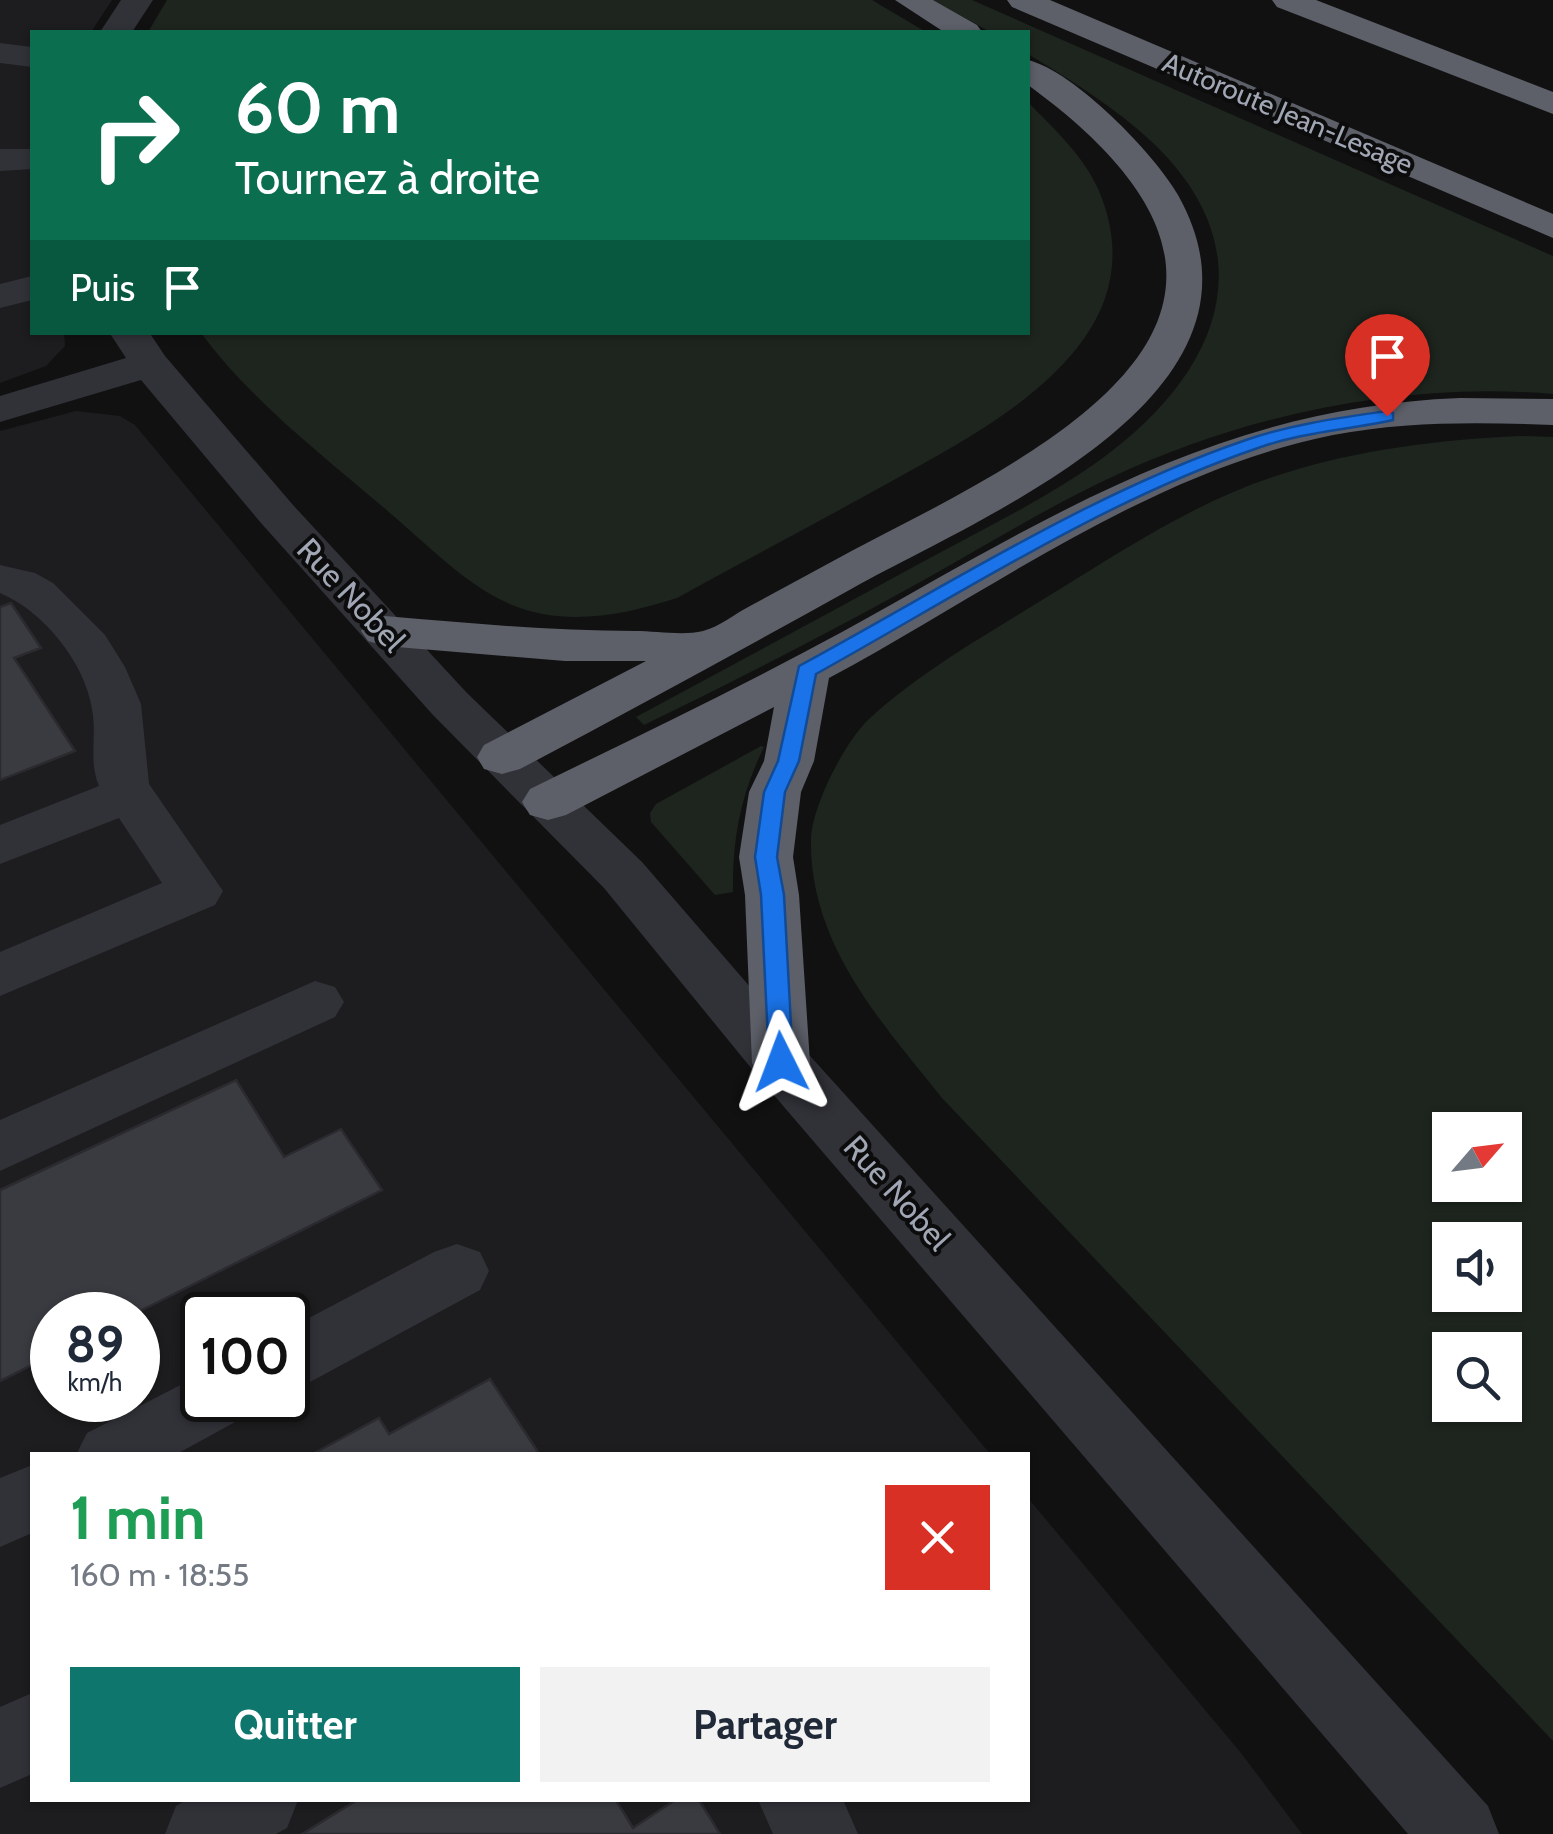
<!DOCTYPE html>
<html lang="fr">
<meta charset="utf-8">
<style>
body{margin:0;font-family:Cabin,sans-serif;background:#f2f2f3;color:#1f2937;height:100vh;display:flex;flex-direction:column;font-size:38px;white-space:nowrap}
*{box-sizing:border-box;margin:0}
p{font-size:32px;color:#747a83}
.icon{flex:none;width:55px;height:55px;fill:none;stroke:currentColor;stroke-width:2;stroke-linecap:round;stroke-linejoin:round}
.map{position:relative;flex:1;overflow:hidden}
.sheet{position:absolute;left:30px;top:1452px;width:1000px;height:350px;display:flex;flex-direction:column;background:#fff;border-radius:0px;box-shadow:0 2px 8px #0004}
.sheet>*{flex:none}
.banner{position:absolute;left:30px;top:30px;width:1000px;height:305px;border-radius:0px;box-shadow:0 2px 8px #0004;background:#0b6e4f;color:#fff;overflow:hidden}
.needle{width:65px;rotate:62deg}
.controls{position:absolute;left:1432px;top:1112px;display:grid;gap:20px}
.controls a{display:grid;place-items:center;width:90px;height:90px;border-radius:0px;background:#fff;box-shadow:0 2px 8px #0004;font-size:50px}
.speed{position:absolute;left:30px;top:1292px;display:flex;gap:20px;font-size:50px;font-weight:700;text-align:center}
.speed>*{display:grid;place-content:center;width:130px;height:130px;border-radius:50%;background:#fff;box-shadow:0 2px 8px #0004;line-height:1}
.speed small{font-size:25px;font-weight:400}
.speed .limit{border:5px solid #111;border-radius:15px;background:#fff;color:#111}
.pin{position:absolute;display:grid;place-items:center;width:85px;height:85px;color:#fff;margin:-102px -42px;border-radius:50% 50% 50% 0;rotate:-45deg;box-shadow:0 0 10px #0007}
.pin .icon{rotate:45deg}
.me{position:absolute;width:110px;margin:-55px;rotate:357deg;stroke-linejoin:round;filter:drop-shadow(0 0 8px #0008)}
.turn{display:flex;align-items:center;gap:35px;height:210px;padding:0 40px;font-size:45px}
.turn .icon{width:130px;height:130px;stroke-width:2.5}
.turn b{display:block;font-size:70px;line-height:85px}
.then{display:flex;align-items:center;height:95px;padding:0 40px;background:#0003;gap:20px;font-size:38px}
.round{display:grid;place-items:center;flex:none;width:105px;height:105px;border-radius:0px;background:#f2f2f3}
.headline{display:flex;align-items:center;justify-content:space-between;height:170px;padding:0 40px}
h1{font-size:60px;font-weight:800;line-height:75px;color:#1e9e55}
.action{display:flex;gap:20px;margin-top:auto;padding:20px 40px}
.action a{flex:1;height:115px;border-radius:0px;background:#0f766e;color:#fff;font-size:40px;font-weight:800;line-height:115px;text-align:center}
.action a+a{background:#f2f2f3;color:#1f2937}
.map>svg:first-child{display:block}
</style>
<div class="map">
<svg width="1553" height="1834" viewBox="0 0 1553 1834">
<rect width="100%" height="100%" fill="#111112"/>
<!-- built -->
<path fill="#1d1d1f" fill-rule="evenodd" d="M 0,0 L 112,0 L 91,32 L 32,32 L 32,332 L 64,333 L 65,346 L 46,366 L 0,383 Z
M 76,411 L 120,416 L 135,425 L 991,1455 L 32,1455 L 32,1800 L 1028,1800 L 1028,1498 L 1241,1753 L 1302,1834 L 0,1834 L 0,431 ZM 52,1315 L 138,1315 L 138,1400 L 52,1400 ZM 202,1315 L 288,1315 L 288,1400 L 202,1400 Z"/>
<!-- green -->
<path fill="#1d251e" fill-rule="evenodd" d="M 167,0 L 872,0 L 926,32 L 148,32 Z
M 933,0 L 972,0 L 1553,256 L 1553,394 C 1405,381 1246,414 1112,477 C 1037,512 966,558 893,597 C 811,642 728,684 644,725 L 636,717 C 730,666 824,616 917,565 C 981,530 1049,498 1108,454 C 1221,369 1267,251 1152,142 C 1115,107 1070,80 1028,54 L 1028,32 L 990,32 Z
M 1028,102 C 1053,128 1085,157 1099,191 C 1161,339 996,423 892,481 C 820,521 748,559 677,598 C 624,615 566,627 512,605 C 465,585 428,545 390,513 C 325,457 252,402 201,333 L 1028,332 Z
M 1520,436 L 1553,437 L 1553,1741 L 942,1098 C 881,1022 810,944 811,841 C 811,808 844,743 868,720 C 920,672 983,637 1042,600 C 1119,553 1195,501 1282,474 C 1360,449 1439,440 1520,436 ZM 1450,1130 L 1505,1130 L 1505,1185 L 1450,1185 ZM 1450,1240 L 1505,1240 L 1505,1295 L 1450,1295 ZM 1450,1350 L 1505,1350 L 1505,1405 L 1450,1405 Z
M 761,746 L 764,747 C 741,794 732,839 733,892 L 715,895 L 651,822 L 650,813 L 656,804 Z"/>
<!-- building -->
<path fill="#3a3b40" stroke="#2b2b2f" stroke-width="2.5" d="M 11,603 L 41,648 L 14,658 L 75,751 L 0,780 L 0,607 Z
M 236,1080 L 284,1157 L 341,1129 L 382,1190 L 132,1315 L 52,1315 L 52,1355 L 0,1381 L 0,1190 Z
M 490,1379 L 540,1455 L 311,1455 L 379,1418 L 389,1434 Z
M 357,1800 L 616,1800 L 633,1828 L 675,1800 L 699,1800 L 720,1834 L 302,1834 Z"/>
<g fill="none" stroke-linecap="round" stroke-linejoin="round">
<!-- minor -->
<path fill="#313238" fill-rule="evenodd" d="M 121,0 L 153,0 L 132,32 L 100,32 Z
M 0,43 L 32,47 L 32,67 L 0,63 Z
M 0,149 L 32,149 L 32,169 L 0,171 Z
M 32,276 L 32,300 L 0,308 L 0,284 Z
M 109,332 L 149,332 L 165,356 L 293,505 L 467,693 L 642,862 L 802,1047 L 1488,1806 L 1499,1834 L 1408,1834 L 760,1079 L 604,888 L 433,715 L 261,523 L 141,380 L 0,422 L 0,396 L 126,358 Z
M 0,565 L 35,573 L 53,583 L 105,635 L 125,667 L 141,704 L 149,784 L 223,891 L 215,905 L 0,996 L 0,952 L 162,883 L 119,818 L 0,864 L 0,825 L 99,786 C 89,763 96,740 93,715 C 88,666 45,612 0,593 Z
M 315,981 L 335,987 L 344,1002 L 335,1017 L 0,1171 L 0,1120 Z
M 457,1244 L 480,1252 L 489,1271 L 480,1290 L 312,1381 L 288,1390 L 288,1329 L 434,1252 Z
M 202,1374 L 202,1400 L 247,1400 L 237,1421 L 175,1455 L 76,1455 L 87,1433 Z
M 32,1465 L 32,1533 L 0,1547 L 0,1478 Z
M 32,1693 L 32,1774 L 0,1788 L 0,1707 Z
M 186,1800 L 298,1800 L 287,1828 L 276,1834 L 165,1834 L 176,1806 Z
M 758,1800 L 843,1800 L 858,1834 L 773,1834 Z"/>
<!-- highway -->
<path fill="#5d6069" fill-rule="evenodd" d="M 895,0 L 933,0 L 977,25 L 982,32 L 944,32 Z
M 1007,0 L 1050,0 L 1553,214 L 1553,238 L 1012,7 Z
M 1272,0 L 1316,0 L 1553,92 L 1553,114 L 1277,7 Z
M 1028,60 C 1074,71 1155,154 1178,195 C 1290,394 985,514 853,588 C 743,649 632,710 520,769 L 502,774 L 484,769 L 477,757 L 484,745 L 646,661 L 565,661 L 385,646 L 368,641 L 361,631 L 368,621 L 385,616 C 468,623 551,631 635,631 C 656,631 683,636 703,631 C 719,627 736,613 750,606 C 795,582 839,557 884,534 C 1100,424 1315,294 1028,85 Z
M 1460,398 L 1553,399 L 1553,425 C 1480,422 1406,421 1333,435 C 1149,472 991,591 829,678 L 814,761 L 801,792 L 793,857 L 799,895 L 810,1063 L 802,1079 L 781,1086 L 760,1079 L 752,1063 L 745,895 L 739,857 L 749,792 L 764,761 L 774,707 L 566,815 L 548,820 L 530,815 L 522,802 L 530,789 C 634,738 739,688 842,632 C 1046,519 1218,407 1460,398 Z"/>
</g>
<!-- route -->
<path fill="#1a73e8" stroke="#114b97" stroke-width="2.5" d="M 1387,411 L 1393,413 L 1393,420 C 1348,430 1302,432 1258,448 C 1102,501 960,594 816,674 L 799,761 L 785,792 L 777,857 L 784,895 L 793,1062 L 790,1069 L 772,1069 L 769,1062 L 761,895 L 755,857 L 764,792 L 778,761 L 799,666 C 945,587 1088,494 1246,440 C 1292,424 1339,418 1387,411 Z"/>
<g text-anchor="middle" stroke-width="8" stroke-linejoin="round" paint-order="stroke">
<!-- far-street labels -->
<g font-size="28" fill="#a1a6b4" stroke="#0c0c0d">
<text transform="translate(1288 113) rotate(23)" y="10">Autoroute Jean-Lesage</text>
</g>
<!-- street labels -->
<g font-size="32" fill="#a1a6b4" stroke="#0c0c0d">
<text transform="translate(351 595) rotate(47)" y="11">Rue Nobel</text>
<text transform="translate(897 1193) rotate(48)" y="11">Rue Nobel</text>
</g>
</g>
</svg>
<div class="controls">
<a><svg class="needle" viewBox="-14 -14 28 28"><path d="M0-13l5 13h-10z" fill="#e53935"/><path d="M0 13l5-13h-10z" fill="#747a83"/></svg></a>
<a><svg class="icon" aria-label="sound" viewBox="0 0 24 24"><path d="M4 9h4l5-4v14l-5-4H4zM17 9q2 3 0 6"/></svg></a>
<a><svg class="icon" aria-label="search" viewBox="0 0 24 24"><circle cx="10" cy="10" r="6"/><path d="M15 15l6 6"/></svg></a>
</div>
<div class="speed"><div>89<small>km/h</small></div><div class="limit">100</div></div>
<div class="pin" style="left:1387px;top:416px;background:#d93025"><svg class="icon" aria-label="arrive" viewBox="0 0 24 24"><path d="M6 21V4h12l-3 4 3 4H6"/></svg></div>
<svg class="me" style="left:781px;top:1062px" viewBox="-20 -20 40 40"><path d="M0-17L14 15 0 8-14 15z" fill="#1a73e8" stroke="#fff" stroke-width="4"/></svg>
<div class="banner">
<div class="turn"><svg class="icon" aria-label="right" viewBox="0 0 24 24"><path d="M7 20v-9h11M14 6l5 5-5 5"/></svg><div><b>60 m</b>Tournez à droite</div></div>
<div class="then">Puis<svg class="icon" aria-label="arrive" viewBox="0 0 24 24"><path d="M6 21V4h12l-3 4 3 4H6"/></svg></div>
</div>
<section class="sheet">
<div class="headline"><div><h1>1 min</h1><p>160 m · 18:55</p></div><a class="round" style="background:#d93025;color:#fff"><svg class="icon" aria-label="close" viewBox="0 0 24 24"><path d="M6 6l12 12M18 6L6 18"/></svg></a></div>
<div class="action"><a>Quitter</a><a>Partager</a></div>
</section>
</div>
